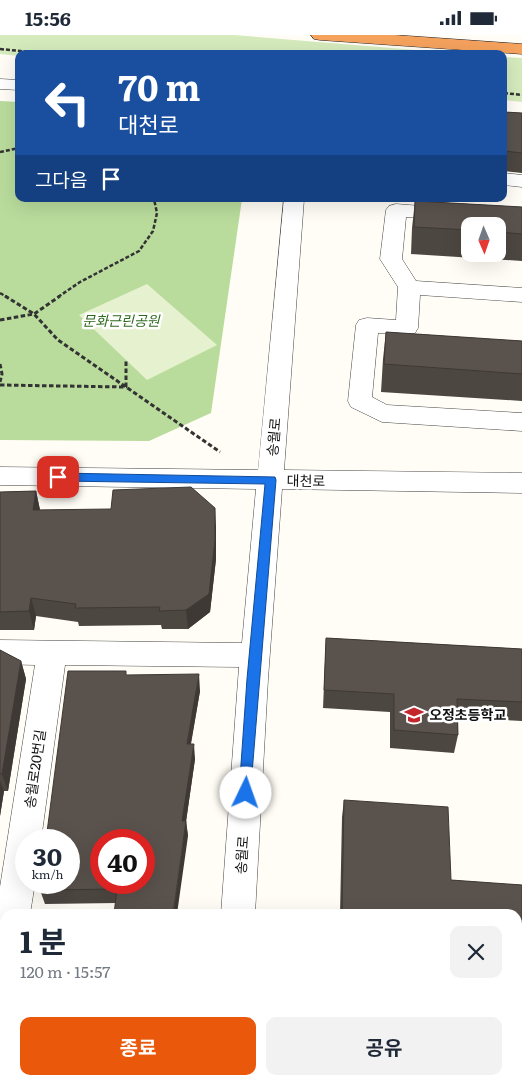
<!DOCTYPE html>
<html lang="ko">
<meta charset="utf-8">
<style>
body{margin:0;font-family:Literata,"Noto Sans KR",serif;background:#f2f2f3;color:#1f2937;height:100vh;display:flex;flex-direction:column;font-size:19px;white-space:nowrap}
*{box-sizing:border-box;margin:0}
p{font-size:16px;color:#747a83}
.icon{flex:none;width:28px;height:28px;fill:none;stroke:currentColor;stroke-width:2;stroke-linecap:round;stroke-linejoin:round}
.map{position:relative;flex:1;overflow:hidden}
.details{position:absolute;left:0px;top:874px;width:522px;height:176px;display:flex;flex-direction:column;background:#fff;border-radius:15px 15px 0 0;box-shadow:0 5px 20px #0002}
.details>*{flex:none}
.banner{position:absolute;left:15px;top:15px;width:492px;height:152px;border-radius:10px;box-shadow:0 5px 20px #0002;background:#1a4fa0;color:#fff;overflow:hidden}
.needle{width:32px;rotate:178deg}
.fabs{position:absolute;left:461px;top:182px;display:grid;gap:10px}
.fabs a{display:grid;place-items:center;width:45px;height:45px;border-radius:10px;background:#fff;box-shadow:0 5px 20px #0002;font-size:25px}
.speed{position:absolute;left:15px;top:794px;display:flex;gap:10px;font-size:25px;font-weight:700;text-align:center}
.speed>*{display:grid;place-content:center;width:65px;height:65px;border-radius:50%;background:#fff;box-shadow:0 5px 20px #0002;line-height:1}
.speed small{font-size:12px;font-weight:400}
.speed .limit{border:8px solid #d22;background:#fff;color:#111}
.pin{position:absolute;display:grid;place-items:center;width:42px;height:42px;color:#fff;margin:-21px;border-radius:10px;box-shadow:0 2px 8px #0006}
.me{position:absolute;width:55px;margin:-28px;rotate:3deg;stroke-linejoin:round;filter:drop-shadow(0 0 4px #0008)}
.turn{display:flex;align-items:center;gap:18px;height:105px;padding:0 20px;font-size:22px}
.turn .icon{width:65px;height:65px;stroke-width:2.5}
.turn b{display:block;font-size:35px;line-height:42px}
.then{display:flex;align-items:center;height:48px;padding:0 20px;background:#0003;gap:10px;font-size:19px}
.round{display:grid;place-items:center;flex:none;width:52px;height:52px;border-radius:10px;background:#f2f2f3}
.summary{display:flex;align-items:center;justify-content:space-between;height:85px;padding:0 20px}
h1{font-size:30px;font-weight:700;line-height:38px}
.primary-button{display:flex;gap:10px;margin-top:auto;padding:10px 20px}
.primary-button a{flex:1;height:58px;border-radius:10px;background:#ea580c;color:#fff;font-size:20px;font-weight:700;line-height:58px;text-align:center}
.primary-button a+a{background:#f2f2f3;color:#1f2937}
.status{display:flex;justify-content:space-between;align-items:center;height:35px;padding:0 25px;background:#fff;direction:ltr}
.status svg{height:14px;fill:currentColor}
.map>svg:first-child{display:block}
</style>
<div class="status"><b>15:56</b><svg viewBox="0 0 49 12"><path d="M0 12V9h3v3zM5 12V6h3v6zM10 12V3h3v9zM15 12V0h3v12zM26 1h20v11H26zM47 4h2v5h-2z"/></svg></div>
<div class="map">
<svg width="522" height="1049" viewBox="0 0 522 1049">
<rect width="100%" height="100%" fill="#fffdf5"/>
<!-- green -->
<path fill="#d5ebbd" d="M 0,0 L 234,0 L 464,19 L 19,19 L 19,21 L 0,19 Z
M 504,22 L 522,23 L 522,67 L 504,65 Z"/>
<!-- forest -->
<path fill="#b9dc9c" d="M 0,66 L 19,67 L 19,164 L 242,164 L 211,378 L 149,406 L 0,405 Z"/>
<!-- pitch -->
<path fill="#e6f2cf" d="M 147,249 L 217,310 L 147,345 L 79,280 Z"/>
<g fill="none" stroke-linecap="round" stroke-linejoin="round">
<!-- minor casing -->
<g stroke="#444" stroke-width="1">
<path id="minor" d="M 0,44 L 19,45 L 19,55 L 0,54 Z
M 504,138 L 522,140 L 522,152 L 504,150 Z
M 284,164 L 304,164 L 284,435 L 522,438 L 522,458 L 282,454 L 268,644 L 255,879 L 221,879 L 239,632 L 65,630 L 41,805 L 26,805 L 26,848 L 35,848 L 30,879 L 5,879 L 5,893 L 0,889 L 0,852 L 35,630 L 0,629 L 0,605 L 242,608 L 256,454 L 0,450 L 0,432 L 258,435 Z
M 396,169 L 522,179 L 522,191 L 406,182 L 402,224 L 416,246 L 522,253 L 522,267 L 420,260 L 418,293 L 415,298 L 407,300 L 378,298 L 372,362 L 387,370 L 522,378 L 522,396 L 382,387 L 351,372 L 348,366 L 356,290 L 359,285 L 367,283 L 396,285 L 398,252 L 380,224 L 386,175 L 389,171 Z
M 5,917 L 5,985 L 0,987 L 0,919 Z
M 518,984 L 522,985 L 522,1023 L 518,1021 Z
M 205,1045 L 243,1045 L 243,1049 L 205,1049 Z"/>
</g>
<!-- highway casing -->
<g stroke="#222" stroke-width="1">
<path id="highway" d="M 311,0 L 394,0 L 522,9 L 522,19 L 320,5 L 314,4 Z"/>
</g>
<!-- path-far1 -->
<path stroke="#333" stroke-width="2.5" stroke-dasharray="4 2" stroke-linecap="butt" d="M 0,14 L 51,19
M 504,58 L 522,60
M 0,117 L 19,113
M 0,258 L 7,262
M 58,262 L 80,247 L 139,216 L 153,196 L 157,178 L 154,164"/>
<!-- path -->
<path stroke="#333" stroke-width="3" stroke-dasharray="4.5 2.5" stroke-linecap="butt" d="M 5,261 L 34,279 L 58,305 L 220,417
M 0,285 L 34,279 L 60,261
M 0,329 L 2,339 L 0,347
M 0,350 L 126,352 L 126,325"/>
<!-- minor -->
<use href="#minor" fill="#fff" fill-rule="evenodd"/>
<!-- highway -->
<use href="#highway" fill="#f5a25d" fill-rule="evenodd"/>
</g>
<!-- wall -->
<path fill="#4d4742" fill-rule="evenodd" d="M 504,77 L 522,78 L 522,138 L 504,136 Z
M 415,166 L 522,172 L 522,226 L 411,219 L 412,193 ZM 470,191 L 498,191 L 498,219 L 470,219 Z
M 386,297 L 522,306 L 522,366 L 381,357 L 383,324 Z
M 36,456 L 40,475 L 216,492 L 216,524 L 210,577 L 188,594 L 162,594 L 161,590 L 79,591 L 78,587 L 36,581 L 34,595 L 0,595 L 0,457 Z
M 326,603 L 522,614 L 522,686 L 458,682 L 458,700 L 454,718 L 390,713 L 390,677 L 323,673 Z
M 0,615 L 21,626 L 26,644 L 8,756 L 4,756 L 0,781 Z
M 127,640 L 200,656 L 191,709 L 195,724 L 186,786 L 188,801 L 116,868 L 45,869 L 40,855 Z
M 344,765 L 451,845 L 522,850 L 522,928 L 518,928 L 518,879 L 340,879 L 342,782 Z"/>
<!-- shaded-wall -->
<path fill="#3f3936" d="M 36,456 L 40,475 L 33,475 Z
M 215,473 L 216,492 L 216,524 L 210,577 L 188,594 L 186,575 Z
M 31,563 L 36,581 L 34,595 L 29,576 Z
M 21,626 L 26,644 L 8,756 L 2,739 Z
M 199,639 L 200,656 L 188,724 L 187,709 Z
M 194,709 L 195,724 L 184,801 L 182,786 Z
M 0,746 L 4,756 L 0,781 Z
M 186,786 L 188,801 L 177,879 L 173,879 Z
M 153,1045 L 157,1045 L 157,1049 L 153,1049 Z"/>
<!-- building -->
<path fill="#5a524d" stroke="#3f3936" fill-rule="evenodd" d="M 504,77 L 522,78 L 522,118 L 504,116 Z
M 415,166 L 522,172 L 522,199 L 498,197 L 498,191 L 470,191 L 470,195 L 414,192 Z
M 386,297 L 522,306 L 522,339 L 384,329 Z
M 191,452 L 215,473 L 215,505 L 209,559 L 186,575 L 159,576 L 160,572 L 75,573 L 76,569 L 31,563 L 29,576 L 0,577 L 0,457 L 36,456 L 33,475 L 111,474 L 113,455 Z
M 326,603 L 522,614 L 522,667 L 457,664 L 458,700 L 394,695 L 394,659 L 324,655 Z
M 0,615 L 21,626 L 2,739 L 0,739 Z
M 68,636 L 126,636 L 126,640 L 199,639 L 187,709 L 194,709 L 182,786 L 186,786 L 173,879 L 114,879 L 117,854 L 40,855 L 41,848 L 69,848 L 69,805 L 46,805 ZM 101,805 L 144,805 L 144,848 L 101,848 Z
M 344,765 L 448,772 L 451,845 L 522,850 L 522,913 L 518,913 L 518,879 L 342,879 Z
M 20,1045 L 153,1045 L 153,1049 L 19,1049 Z"/>
<!-- route -->
<path fill="#1a73e8" stroke="#114b97" d="M 58,438 L 275,442 L 276,445 L 250,763 L 246,765 L 241,763 L 239,758 L 247,644 L 265,449 L 58,446 L 53,442 Z"/>
<!-- icons -->
<defs>
<g id="school-bare" transform="scale(1.5)"><path d="M0-5L7-2L0 1L-7-2ZM-4 1L0 2.5L4 1V4Q0 6-4 4Z" fill="#c4262e" stroke="#fff" stroke-width="2.5" paint-order="stroke"/></g>
</defs>
<g fill-rule="evenodd">
<use href="#school-bare" x="414" y="680"/>
</g>
<g text-anchor="middle" stroke-width="5" stroke-linejoin="round" paint-order="stroke">
<!-- park labels -->
<g font-size="14" font-style="italic" fill="#2f6b1f" stroke="#fff">
<text x="121" y="291">문화근린공원</text>
</g>
<!-- street labels -->
<g font-size="14" fill="#111" stroke="#fff">
<text transform="translate(274 402) rotate(-85)" y="5">송월로</text>
<text transform="translate(306 446) rotate(1)" y="5">대천로</text>
<text transform="translate(35 734) rotate(-82)" y="5">송월로20번길</text>
<text transform="translate(242 820) rotate(-86)" y="5">송월로</text>
</g>
<!-- poi labels -->
<g font-size="14" font-weight="bold" fill="#111" stroke="#fff" text-anchor="start">
<text x="429" y="685">오정초등학교</text>
</g>
</g>
</svg>
<div class="fabs">
<a><svg class="needle" viewBox="-14 -14 28 28"><path d="M0-13l5 13h-10z" fill="#e53935"/><path d="M0 13l5-13h-10z" fill="#747a83"/></svg></a>
</div>
<div class="speed"><div>30<small>km/h</small></div><div class="limit">40</div></div>
<div class="pin" style="left:58px;top:442px;background:#d93025"><svg class="icon" aria-label="arrive" viewBox="0 0 24 24"><path d="M6 21V4h12l-3 4 3 4H6"/></svg></div>
<svg class="me" style="left:246px;top:758px" viewBox="-20 -20 40 40"><circle r="19" fill="#fff"/><path d="M0-13L10 11 0 6-10 11z" fill="#1a73e8"/></svg>
<div class="banner">
<div class="turn"><svg class="icon" aria-label="left" viewBox="0 0 24 24"><path d="M17 20v-9H6M10 6l-5 5 5 5"/></svg><div><b>70 m</b>대천로</div></div>
<div class="then">그다음<svg class="icon" aria-label="arrive" viewBox="0 0 24 24"><path d="M6 21V4h12l-3 4 3 4H6"/></svg></div>
</div>
<section class="details">
<div class="summary"><div><h1>1 분</h1><p>120 m · 15:57</p></div><a class="round"><svg class="icon" aria-label="close" viewBox="0 0 24 24"><path d="M6 6l12 12M18 6L6 18"/></svg></a></div>
<div class="primary-button"><a>종료</a><a>공유</a></div>
</section>
</div>
